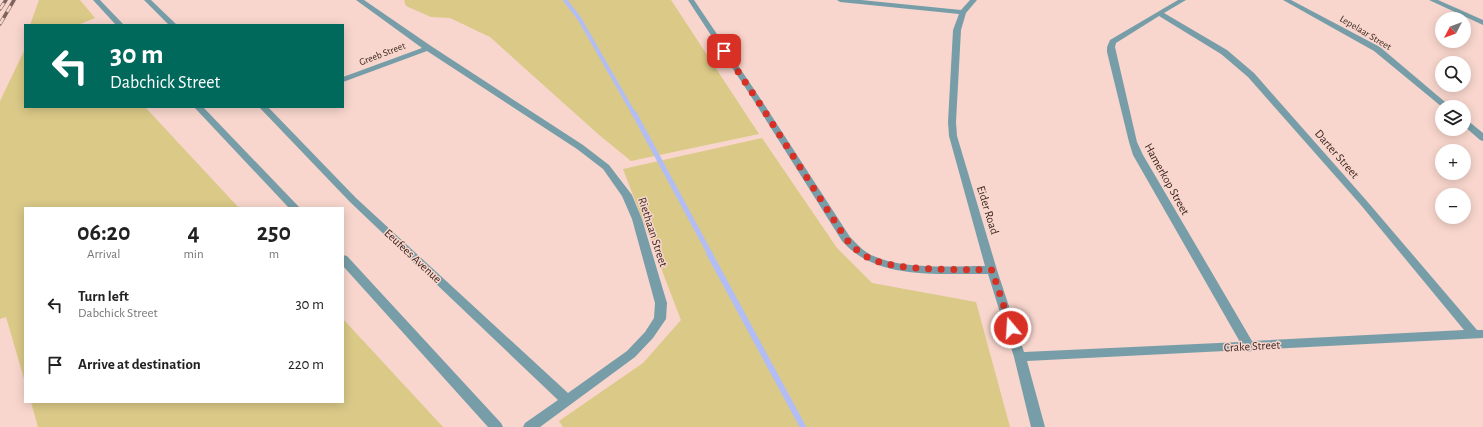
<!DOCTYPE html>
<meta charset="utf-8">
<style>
body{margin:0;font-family:"Alegreya Sans",sans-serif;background:#f2f2f2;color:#222;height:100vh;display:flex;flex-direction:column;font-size:15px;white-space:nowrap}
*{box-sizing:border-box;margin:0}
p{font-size:13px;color:#767676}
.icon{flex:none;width:22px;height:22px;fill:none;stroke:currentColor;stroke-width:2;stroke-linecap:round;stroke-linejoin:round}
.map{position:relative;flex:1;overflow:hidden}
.details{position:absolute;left:24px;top:207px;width:320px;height:196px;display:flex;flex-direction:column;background:#fff;border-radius:0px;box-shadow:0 2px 10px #0003}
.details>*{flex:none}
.top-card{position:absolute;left:24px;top:24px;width:320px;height:84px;border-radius:0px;box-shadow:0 2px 10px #0003;background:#00695c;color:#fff;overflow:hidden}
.needle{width:26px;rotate:229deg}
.buttons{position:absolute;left:1435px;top:12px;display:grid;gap:8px}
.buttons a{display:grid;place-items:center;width:36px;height:36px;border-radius:50%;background:#fff;box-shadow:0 2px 10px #0003;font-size:20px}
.pin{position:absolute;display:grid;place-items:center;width:34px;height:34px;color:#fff;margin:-17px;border-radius:8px;box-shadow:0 2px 6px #0006}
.me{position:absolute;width:44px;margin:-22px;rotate:342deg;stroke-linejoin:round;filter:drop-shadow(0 0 3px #0008)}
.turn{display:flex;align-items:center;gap:14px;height:84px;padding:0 20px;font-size:18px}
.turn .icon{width:52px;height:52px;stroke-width:2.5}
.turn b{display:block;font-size:28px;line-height:34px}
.eta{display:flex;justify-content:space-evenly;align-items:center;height:68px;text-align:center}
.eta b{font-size:24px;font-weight:600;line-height:28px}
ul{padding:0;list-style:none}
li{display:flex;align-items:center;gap:12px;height:60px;padding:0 20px}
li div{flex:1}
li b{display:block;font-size:15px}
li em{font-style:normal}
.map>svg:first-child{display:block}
</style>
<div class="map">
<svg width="1483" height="427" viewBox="0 0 1483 427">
<rect width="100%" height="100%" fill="#f8d6cd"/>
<!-- green -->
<path fill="#dac987" d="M 39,0 L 80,0 L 95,18 L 78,25 L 30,25 Z
M 404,0 L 671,0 L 759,134 L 631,161 L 598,134 L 490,37 L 450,18 L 431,17 L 406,6 Z
M 25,49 L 25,107 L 145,107 L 239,208 L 25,208 L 25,382 L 6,317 L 0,319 L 0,101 Z
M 762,138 L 837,248 L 872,283 L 976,302 L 1010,427 L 563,427 L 559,421 L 643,363 L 681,320 L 623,169 Z
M 343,319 L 443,427 L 38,427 L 31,402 L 343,402 Z"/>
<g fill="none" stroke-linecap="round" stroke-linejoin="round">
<!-- stream-far2 -->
<path stroke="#b2bdf5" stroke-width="4" d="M 565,0 L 579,18 L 634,114"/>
<!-- stream-far1 -->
<path stroke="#b2bdf5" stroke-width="5" d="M 634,113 L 710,254"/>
<!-- stream -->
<path stroke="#b2bdf5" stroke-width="6" d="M 709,253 L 803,427"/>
<!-- street -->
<path fill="#779ea8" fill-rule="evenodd" d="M 93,0 L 100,0 L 124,25 L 116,25 Z
M 144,0 L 151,0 L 177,25 L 169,25 Z
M 356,0 L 364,0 L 431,46 L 583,145 L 609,165 L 632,195 L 642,219 L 667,303 L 666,319 L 653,338 L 635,357 L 540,427 L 523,427 L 525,423 L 558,400 L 350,202 L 259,107 L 268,107 L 356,198 L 568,393 L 627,351 L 645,332 L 654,318 L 655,303 L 632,219 L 622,196 L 603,169 L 577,149 L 427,51 L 343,82 L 343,77 L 422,48 Z
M 688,0 L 694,0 L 762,101 L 850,237 C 856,243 863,251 871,255 C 903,270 951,266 985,266 L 949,136 L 948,122 L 953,30 L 959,14 L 840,2 L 837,0 L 861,0 L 961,10 L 970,0 L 977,0 L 966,13 L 961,30 L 956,122 L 957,136 L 997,270 L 1024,352 L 1240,342 L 1133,155 L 1129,142 L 1107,52 L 1107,47 L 1110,40 L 1178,0 L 1186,0 L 1164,13 L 1227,50 L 1254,73 L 1366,200 L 1477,330 L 1483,330 L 1483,338 L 1253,350 L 1249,352 L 1245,350 L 1027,361 L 1045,427 L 1031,427 L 1014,357 L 988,274 C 940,273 877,281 842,241 L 754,101 ZM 1159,16 L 1221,54 L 1248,77 L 1360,204 L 1464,330 L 1252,341 L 1143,155 L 1137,142 L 1115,47 L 1116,43 Z
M 1283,0 L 1291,0 L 1380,47 L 1451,107 L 1442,107 L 1374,51 Z
M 1429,0 L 1438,0 L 1483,20 L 1483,25 Z
M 194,107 L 203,107 L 300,208 L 289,208 Z
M 1464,119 L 1467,120 L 1483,133 L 1483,141 L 1480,140 L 1464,126 Z
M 343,255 L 347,256 L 501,423 L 503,427 L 488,427 L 343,266 Z"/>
<!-- rail casing -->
<g stroke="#7d645d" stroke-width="3.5">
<path id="rail" d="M 0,9 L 6,0
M 0,24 L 14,0"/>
</g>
<!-- rail -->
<use href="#rail" stroke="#f8d6cd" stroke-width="2.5" stroke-dasharray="7" stroke-linecap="butt"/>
</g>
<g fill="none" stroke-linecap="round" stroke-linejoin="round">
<!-- route -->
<path stroke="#d93025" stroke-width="7" stroke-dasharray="0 12.6" d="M 724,51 L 758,101 L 846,239 C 852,246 858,252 867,257 C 895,272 959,269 992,270 L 1011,328"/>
</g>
<g text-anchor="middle" stroke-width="3" stroke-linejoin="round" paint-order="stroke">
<!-- far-street labels -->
<g font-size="10" fill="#3c2721" stroke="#f8d6cd">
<text transform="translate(1366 32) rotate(31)" y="4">Lepelaar Street</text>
<text transform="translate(382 53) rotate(-21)" y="4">Greeb Street</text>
</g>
<!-- street labels -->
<g font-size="12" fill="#3c2721" stroke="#f8d6cd">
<text transform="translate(1337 154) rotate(49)" y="4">Darter Street</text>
<text transform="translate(1167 179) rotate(61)" y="4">Hamerkop Street</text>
<text transform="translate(988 210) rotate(73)" y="4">Eider Road</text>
<text transform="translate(653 232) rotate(72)" y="4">Riethaan Street</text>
<text transform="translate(413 256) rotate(43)" y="4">Eeufees Avenue</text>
<text transform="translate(1252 346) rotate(-3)" y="4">Crake Street</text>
</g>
</g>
</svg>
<div class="buttons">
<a><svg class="needle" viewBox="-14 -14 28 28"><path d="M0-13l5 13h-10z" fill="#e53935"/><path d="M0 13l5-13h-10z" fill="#767676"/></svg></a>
<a><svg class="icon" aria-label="search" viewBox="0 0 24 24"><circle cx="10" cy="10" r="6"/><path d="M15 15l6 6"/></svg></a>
<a><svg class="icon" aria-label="layers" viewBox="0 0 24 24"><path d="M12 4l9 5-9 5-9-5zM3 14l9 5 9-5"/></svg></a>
<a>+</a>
<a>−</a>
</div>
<div class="pin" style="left:724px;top:51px;background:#d93025"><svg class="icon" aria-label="arrive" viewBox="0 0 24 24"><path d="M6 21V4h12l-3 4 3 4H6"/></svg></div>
<svg class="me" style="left:1011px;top:328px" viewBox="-20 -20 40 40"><circle r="17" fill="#d93025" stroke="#fff" stroke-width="3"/><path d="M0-11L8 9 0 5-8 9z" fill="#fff"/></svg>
<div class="top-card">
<div class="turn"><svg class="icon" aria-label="left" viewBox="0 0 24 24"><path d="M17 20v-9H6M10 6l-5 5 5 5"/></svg><div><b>30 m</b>Dabchick Street</div></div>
</div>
<section class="details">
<div class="eta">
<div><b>06:20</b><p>Arrival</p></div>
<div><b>4</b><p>min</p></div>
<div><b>250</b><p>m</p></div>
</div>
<ul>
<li><svg class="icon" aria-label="left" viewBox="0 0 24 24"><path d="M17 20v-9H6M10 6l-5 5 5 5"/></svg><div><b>Turn left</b><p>Dabchick Street</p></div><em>30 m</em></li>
<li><svg class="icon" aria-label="arrive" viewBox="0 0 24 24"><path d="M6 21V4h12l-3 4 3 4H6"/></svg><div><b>Arrive at destination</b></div><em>220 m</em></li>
</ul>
</section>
</div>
